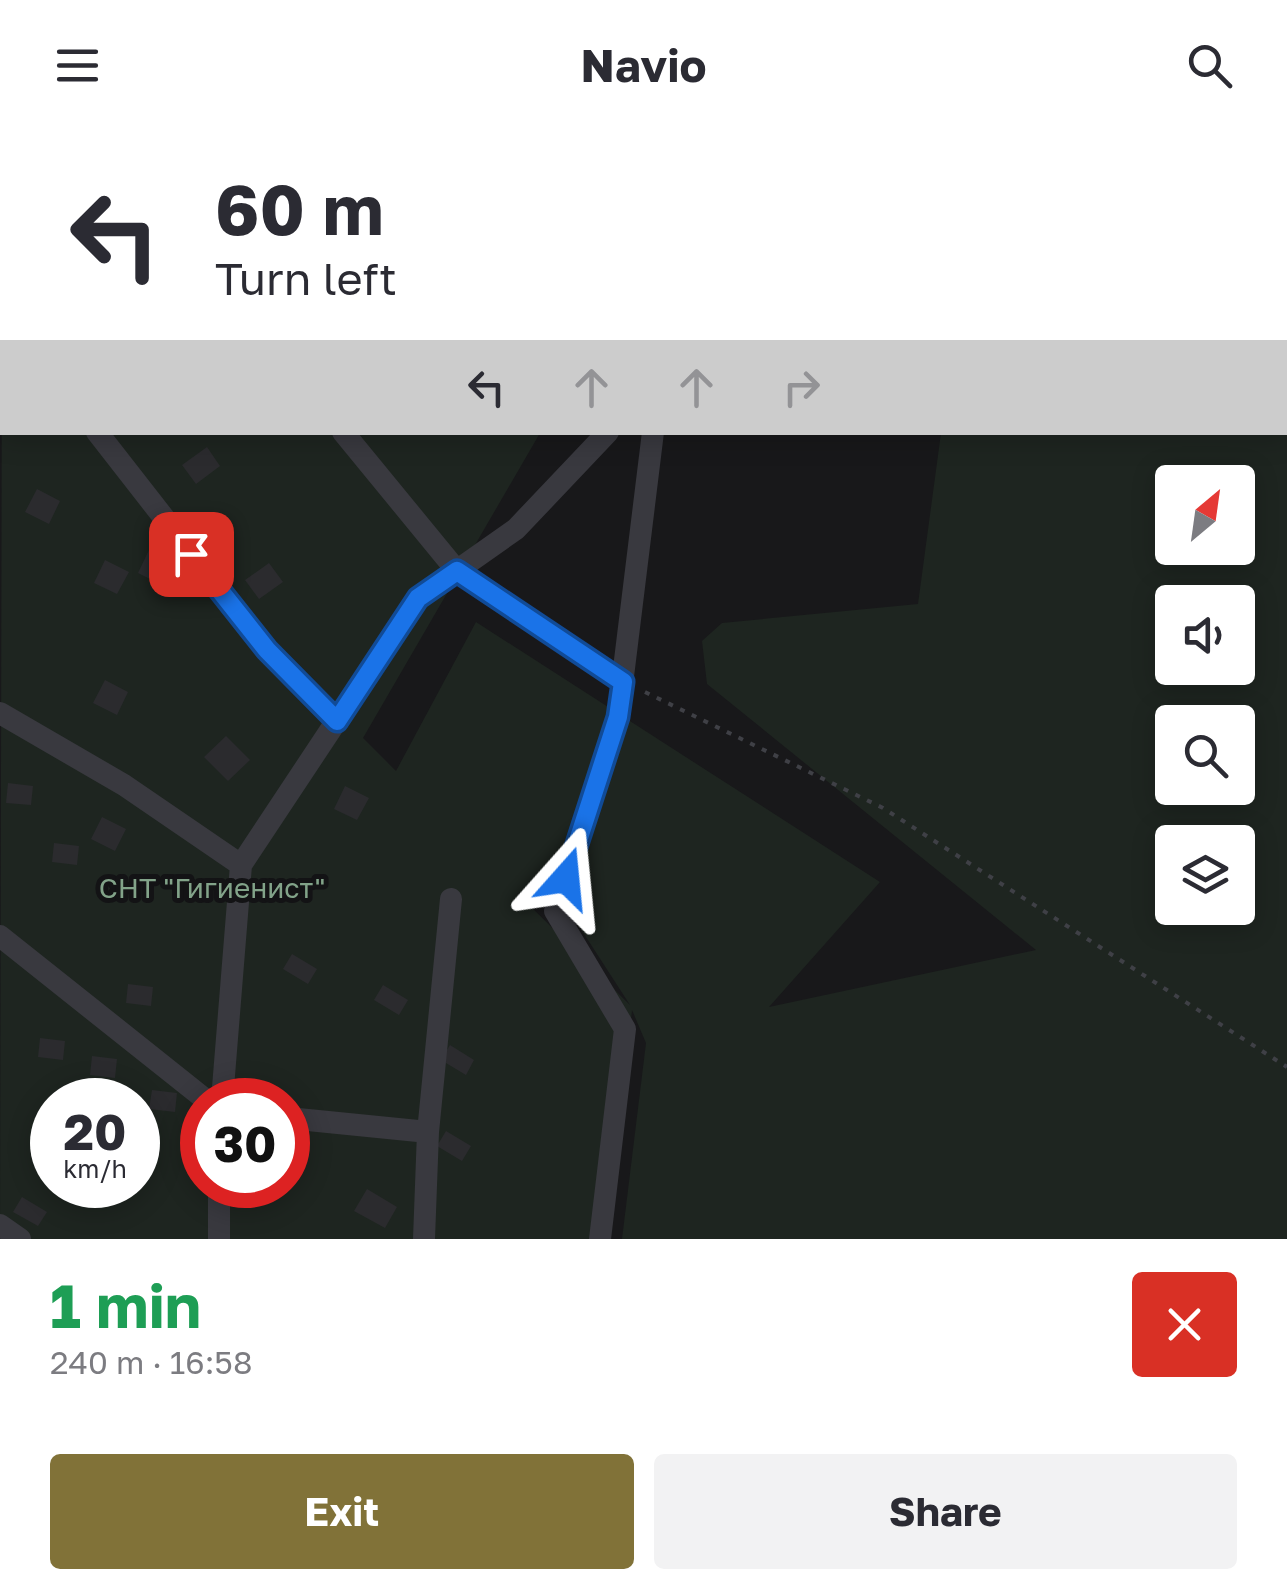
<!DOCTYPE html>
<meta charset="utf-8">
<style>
body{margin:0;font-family:"Golos Text",sans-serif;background:#f2f2f3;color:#2b2b33;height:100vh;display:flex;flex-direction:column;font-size:38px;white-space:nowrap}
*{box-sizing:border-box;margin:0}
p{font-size:32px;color:#7c7c81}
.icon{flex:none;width:55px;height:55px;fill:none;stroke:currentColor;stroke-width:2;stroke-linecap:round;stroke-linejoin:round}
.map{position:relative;height:1109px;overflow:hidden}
.side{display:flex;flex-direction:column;background:#fff;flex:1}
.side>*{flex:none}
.hud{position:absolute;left:0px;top:0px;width:1288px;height:305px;box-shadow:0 5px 25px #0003;background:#fff;color:#2b2b33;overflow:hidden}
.needle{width:65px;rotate:29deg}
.fabs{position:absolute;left:1155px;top:335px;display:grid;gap:20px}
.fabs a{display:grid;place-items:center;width:100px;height:100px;border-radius:10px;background:#fff;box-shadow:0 5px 25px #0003;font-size:50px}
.speed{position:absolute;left:30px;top:948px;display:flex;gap:20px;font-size:50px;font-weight:700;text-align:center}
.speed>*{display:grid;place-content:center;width:130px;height:130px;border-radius:50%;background:#fff;box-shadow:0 5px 25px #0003;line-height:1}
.speed small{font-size:25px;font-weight:400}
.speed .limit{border:15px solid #d22;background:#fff;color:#111}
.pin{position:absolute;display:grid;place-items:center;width:85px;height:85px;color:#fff;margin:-42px;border-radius:20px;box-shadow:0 5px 15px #0006}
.me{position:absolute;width:110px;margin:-55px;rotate:18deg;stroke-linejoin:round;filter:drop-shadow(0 0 8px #0008)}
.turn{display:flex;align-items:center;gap:35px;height:210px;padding:0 50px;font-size:45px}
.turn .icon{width:130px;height:130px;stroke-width:2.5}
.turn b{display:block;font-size:70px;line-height:85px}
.lanes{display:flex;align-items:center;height:95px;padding:0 50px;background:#0003;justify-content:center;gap:50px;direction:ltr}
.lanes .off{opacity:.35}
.round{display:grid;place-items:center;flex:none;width:105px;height:105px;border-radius:10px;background:#f2f2f3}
.head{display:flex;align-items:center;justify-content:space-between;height:170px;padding:0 50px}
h1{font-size:60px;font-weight:700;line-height:75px;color:#1e9e55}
.action{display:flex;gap:20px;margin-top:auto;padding:20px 50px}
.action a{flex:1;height:115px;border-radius:10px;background:#817238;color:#fff;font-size:40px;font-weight:700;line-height:115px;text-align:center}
.action a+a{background:#f2f2f3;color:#2b2b33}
header{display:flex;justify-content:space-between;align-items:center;height:130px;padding:0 50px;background:#fff;font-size:45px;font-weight:700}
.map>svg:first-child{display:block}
</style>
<header><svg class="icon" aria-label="menu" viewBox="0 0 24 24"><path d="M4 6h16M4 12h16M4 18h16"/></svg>Navio<svg class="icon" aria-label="search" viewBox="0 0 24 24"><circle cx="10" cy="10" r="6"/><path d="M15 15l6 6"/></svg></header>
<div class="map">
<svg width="1287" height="1109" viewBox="0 0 1287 1109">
<rect width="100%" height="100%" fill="#18181a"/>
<!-- green -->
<path fill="#1e2520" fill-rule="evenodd" d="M 931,0 L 1287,0 L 1287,1109 L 622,1109 L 646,913 L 632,880 L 608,1109 L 0,1109 L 2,166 L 2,302 L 540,303 L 363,608 L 396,641 L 476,492 L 880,752 L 769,877 L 1036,820 L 707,554 L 702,511 L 722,493 L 918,474 L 941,303 L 1285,302 L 1285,2 L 928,2 ZM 1172,352 L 1238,352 L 1238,418 L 1172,418 ZM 1172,472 L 1238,472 L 1238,538 L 1172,538 ZM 1172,592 L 1238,592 L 1238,658 L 1172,658 ZM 1172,712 L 1238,712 L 1238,778 L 1172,778 ZM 576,752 L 575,790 L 630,875 L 517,763 L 537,766 ZM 52,970 L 138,970 L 138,1055 L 52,1055 ZM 202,970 L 288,970 L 288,1055 L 202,1055 Z"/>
<!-- building -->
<path fill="#2b2b2e" d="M 207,317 L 220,336 L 196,354 L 182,335 Z
M 37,359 L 60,371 L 49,394 L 25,382 Z
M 149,420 L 173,432 L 162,455 L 138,443 Z
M 105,430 L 129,442 L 117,464 L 94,453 Z
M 269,433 L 283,452 L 259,469 L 245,450 Z
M 105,550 L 128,562 L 117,585 L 93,573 Z
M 226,606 L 250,630 L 228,651 L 204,627 Z
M 8,653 L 33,656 L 31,675 L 6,673 Z
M 345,656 L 369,668 L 357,690 L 334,679 Z
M 102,687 L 126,699 L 115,721 L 91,709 Z
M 54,713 L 79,716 L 77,735 L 52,732 Z
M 292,824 L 317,839 L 308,854 L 283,839 Z
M 128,854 L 153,857 L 151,876 L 126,873 Z
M 383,855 L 408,870 L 399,885 L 374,870 Z
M 40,908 L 65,911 L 63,930 L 38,927 Z
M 450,915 L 474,930 L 466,945 L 441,930 Z
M 92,926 L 117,929 L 115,948 L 90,945 Z
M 152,960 L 177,963 L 175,982 L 149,979 Z
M 446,1001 L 471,1016 L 462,1031 L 437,1016 Z
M 367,1059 L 397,1077 L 385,1098 L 354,1081 Z
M 22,1067 L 47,1082 L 38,1096 L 13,1082 Z"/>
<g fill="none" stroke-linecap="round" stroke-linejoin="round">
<!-- path -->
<path stroke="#3f4046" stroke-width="4" stroke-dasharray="5 8" stroke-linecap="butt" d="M 645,562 L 883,678 L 1287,937"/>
<!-- street -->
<path stroke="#39393f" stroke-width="22" d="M 886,2 L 889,0
M 97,302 L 267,520 L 337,591
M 343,302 L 457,441 L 623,551
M 0,583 L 124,655 L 241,735
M 0,806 L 206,970
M 222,970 L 241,735 L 418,468 L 516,399 L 608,302
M 288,988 L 428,1002
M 0,1095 L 20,1109
M 219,1109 L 219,1055
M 424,1109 L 428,1002 L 451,769
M 600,1109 L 625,899 L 555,781 L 618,587 L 653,302"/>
</g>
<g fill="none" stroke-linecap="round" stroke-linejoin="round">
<!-- route casing -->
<g stroke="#114b97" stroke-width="25">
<path id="route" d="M 191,424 L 267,520 L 337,591 L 418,468 L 457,441 L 623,552 L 618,587 L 566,748"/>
</g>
<!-- route -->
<use href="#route" stroke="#1a73e8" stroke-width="18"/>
</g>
<g text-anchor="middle" stroke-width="10" stroke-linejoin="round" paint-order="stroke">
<!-- park labels -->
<g font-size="28" fill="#82a389" stroke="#131315">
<text x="212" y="768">СНТ "Гигиенист"</text>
</g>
</g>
</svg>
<div class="fabs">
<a><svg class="needle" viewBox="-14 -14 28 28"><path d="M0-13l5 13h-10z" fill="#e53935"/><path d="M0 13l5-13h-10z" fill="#7c7c81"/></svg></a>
<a><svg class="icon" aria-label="sound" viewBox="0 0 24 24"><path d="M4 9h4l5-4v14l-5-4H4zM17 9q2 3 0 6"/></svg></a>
<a><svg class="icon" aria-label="search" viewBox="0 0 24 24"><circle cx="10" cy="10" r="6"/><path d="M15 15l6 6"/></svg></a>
<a><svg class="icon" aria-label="layers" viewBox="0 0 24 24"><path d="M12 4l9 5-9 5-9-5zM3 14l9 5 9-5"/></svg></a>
</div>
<div class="speed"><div>20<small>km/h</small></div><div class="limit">30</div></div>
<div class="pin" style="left:191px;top:424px;background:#d93025"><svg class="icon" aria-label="arrive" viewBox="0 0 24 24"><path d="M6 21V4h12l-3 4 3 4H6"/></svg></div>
<svg class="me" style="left:566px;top:748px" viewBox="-20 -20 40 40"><path d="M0-17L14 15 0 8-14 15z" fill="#1a73e8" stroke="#fff" stroke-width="4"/></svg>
<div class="hud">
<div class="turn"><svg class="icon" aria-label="left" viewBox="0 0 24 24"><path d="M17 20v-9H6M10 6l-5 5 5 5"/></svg><div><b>60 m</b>Turn left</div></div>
<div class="lanes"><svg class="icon" aria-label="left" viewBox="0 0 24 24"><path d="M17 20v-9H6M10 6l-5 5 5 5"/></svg><svg class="icon off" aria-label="ahead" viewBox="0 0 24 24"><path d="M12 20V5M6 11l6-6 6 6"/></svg><svg class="icon off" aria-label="ahead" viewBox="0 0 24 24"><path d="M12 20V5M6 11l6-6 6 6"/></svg><svg class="icon off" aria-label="right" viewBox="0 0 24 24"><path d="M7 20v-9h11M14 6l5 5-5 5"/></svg></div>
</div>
</div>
<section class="side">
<div class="head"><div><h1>1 min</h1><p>240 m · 16:58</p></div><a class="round" style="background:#d93025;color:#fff"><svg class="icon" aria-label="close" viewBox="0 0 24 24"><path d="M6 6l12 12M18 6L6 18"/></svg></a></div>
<div class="action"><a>Exit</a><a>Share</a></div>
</section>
